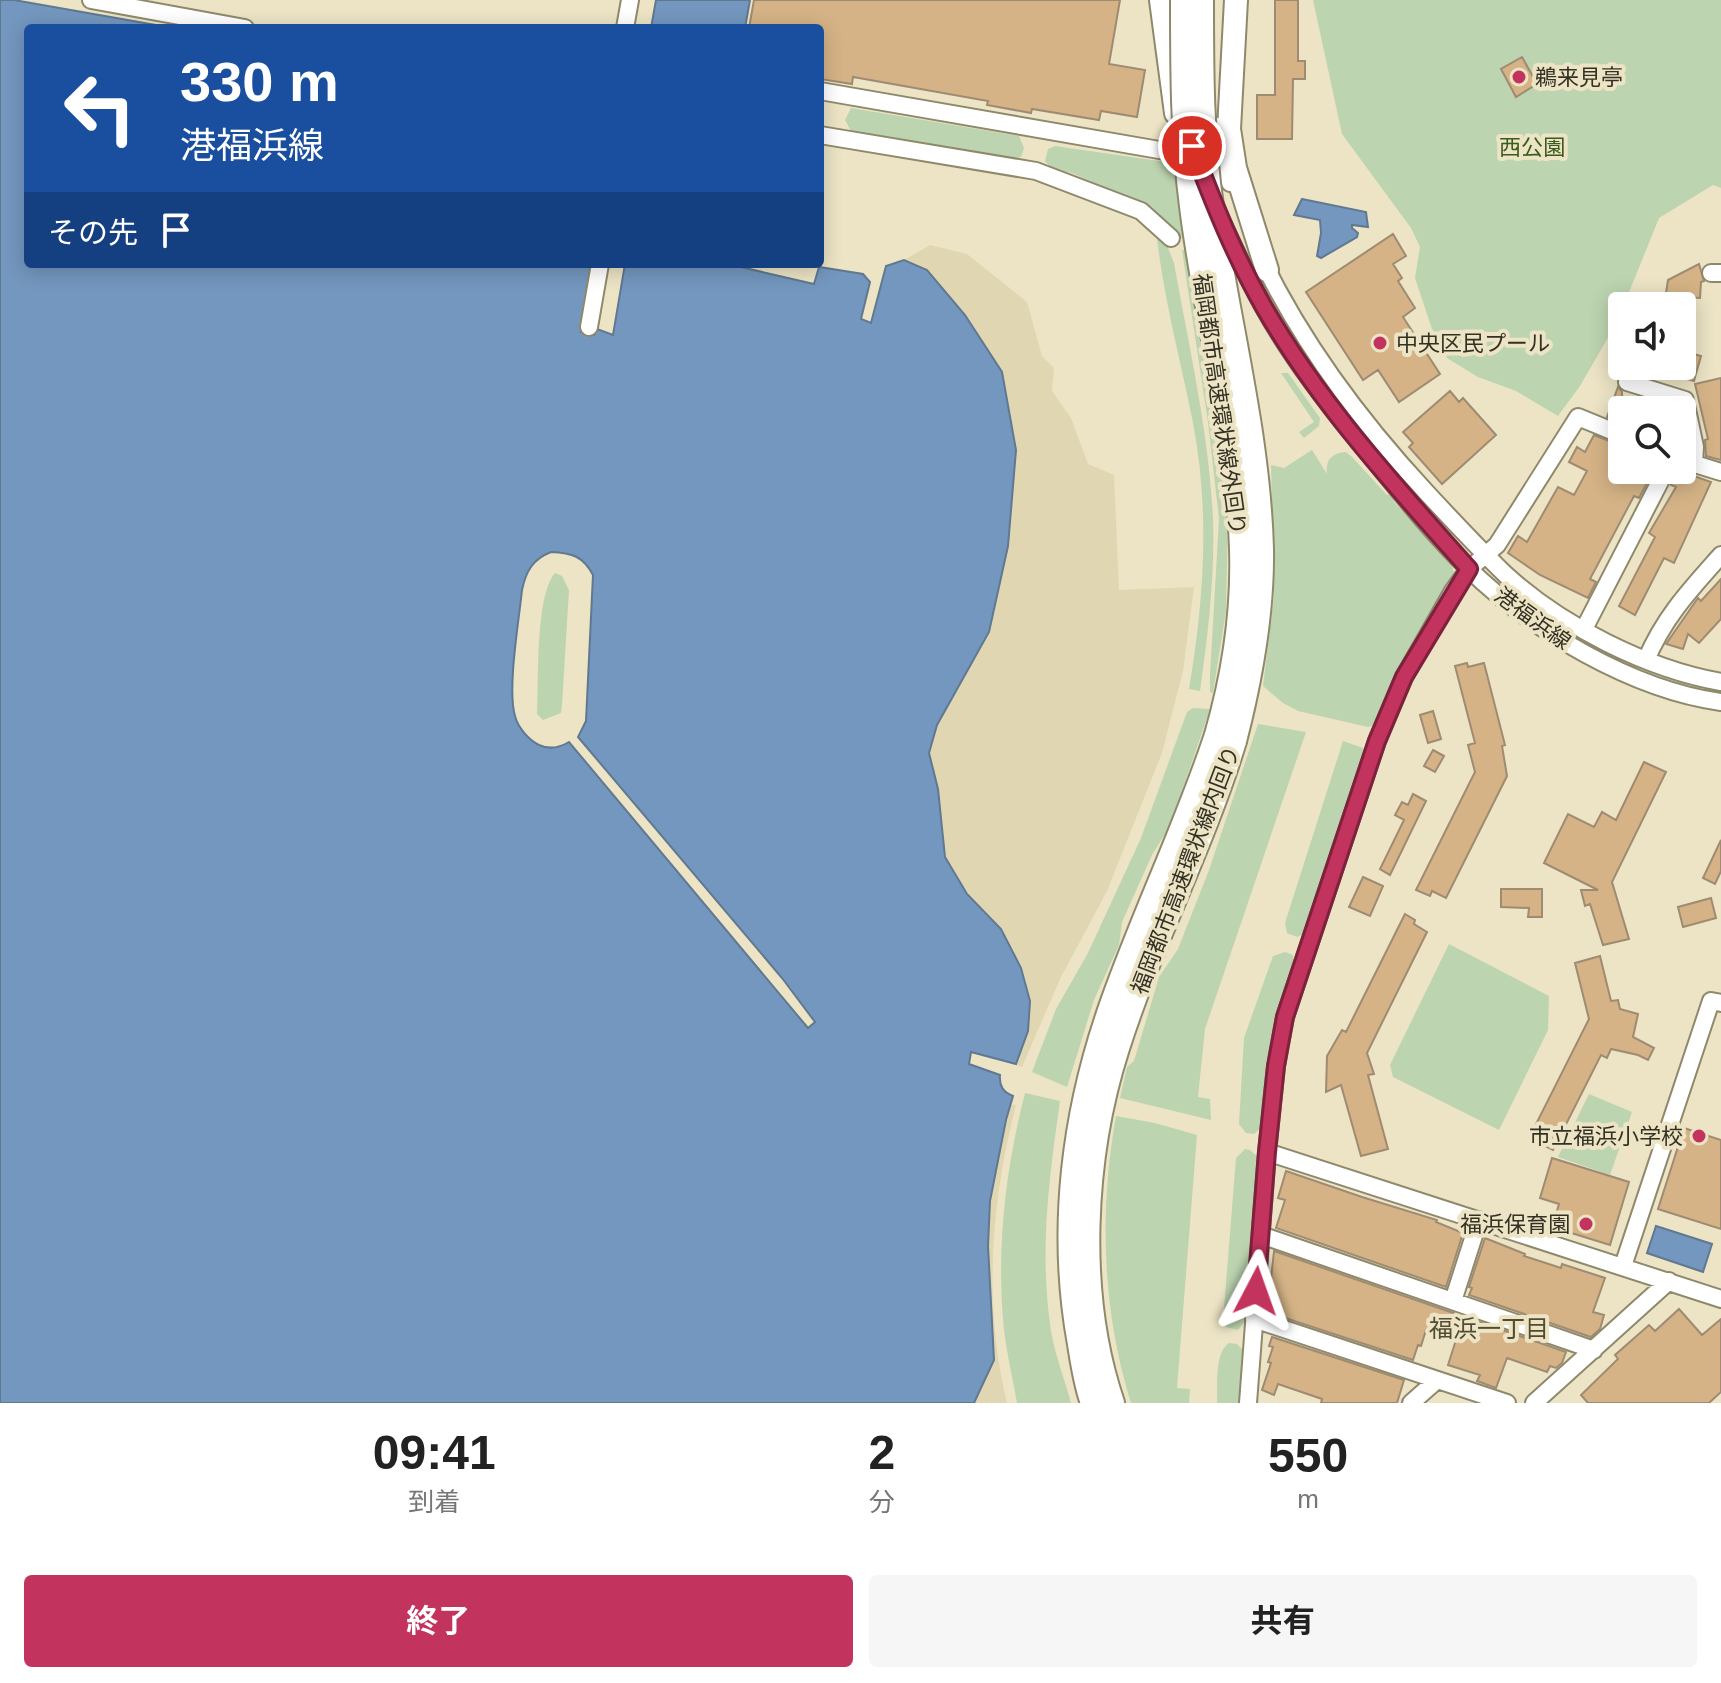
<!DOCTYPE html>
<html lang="ja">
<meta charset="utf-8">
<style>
body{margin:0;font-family:Arial,"Noto Sans JP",sans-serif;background:#f6f6f6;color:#222;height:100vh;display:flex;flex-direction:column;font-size:30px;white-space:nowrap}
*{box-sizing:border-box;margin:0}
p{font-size:26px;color:#767676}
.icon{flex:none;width:44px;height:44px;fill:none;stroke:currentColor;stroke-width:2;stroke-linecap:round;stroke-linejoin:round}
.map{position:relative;height:1403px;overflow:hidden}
.sheet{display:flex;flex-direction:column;background:#fff;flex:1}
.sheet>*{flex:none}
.banner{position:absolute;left:24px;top:24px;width:800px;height:244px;border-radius:8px;box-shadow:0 4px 20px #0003;background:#1a4fa0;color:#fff;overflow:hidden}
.buttons{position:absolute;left:1608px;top:292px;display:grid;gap:16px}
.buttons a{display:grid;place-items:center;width:88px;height:88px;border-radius:8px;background:#fff;box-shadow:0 4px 20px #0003;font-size:40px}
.pin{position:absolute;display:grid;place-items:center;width:68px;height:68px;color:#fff;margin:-34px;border:4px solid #fff;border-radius:50%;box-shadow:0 2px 8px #0007}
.me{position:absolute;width:88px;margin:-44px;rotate:4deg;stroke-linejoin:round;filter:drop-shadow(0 0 6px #0008)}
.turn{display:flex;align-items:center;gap:28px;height:168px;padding:0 24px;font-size:36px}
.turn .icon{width:104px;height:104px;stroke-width:2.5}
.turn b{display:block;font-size:56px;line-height:68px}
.then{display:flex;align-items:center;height:76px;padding:0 24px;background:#0003;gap:16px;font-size:30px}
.eta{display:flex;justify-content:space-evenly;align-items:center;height:136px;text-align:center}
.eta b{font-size:48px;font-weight:700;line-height:56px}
.action{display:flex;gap:16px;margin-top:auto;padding:16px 24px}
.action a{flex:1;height:92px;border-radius:8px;background:#c2335d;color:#fff;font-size:32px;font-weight:700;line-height:92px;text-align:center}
.action a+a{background:#f6f6f6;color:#222}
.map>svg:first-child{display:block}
</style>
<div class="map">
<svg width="1721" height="1403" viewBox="0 0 1721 1403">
<rect width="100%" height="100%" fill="#ece4c5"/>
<!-- green -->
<path fill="#bdd4b0" d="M 1313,0 L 1721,0 L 1721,188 L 1713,185 L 1659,218 L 1617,322 L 1580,386 L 1558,416 L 1516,391 L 1478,377 L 1447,358 L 1432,329 L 1415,278 L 1420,247 L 1411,228 L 1342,134 Z
M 851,108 L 1019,136 L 1024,148 L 1021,157 L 1006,161 L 851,131 L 845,120 Z
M 1055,146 L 1173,163 L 1184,240 L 1146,206 L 1072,173 L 1052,169 L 1045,161 L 1048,149 Z
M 1157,238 L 1167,245 L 1174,263 C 1189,347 1209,433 1213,519 C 1215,576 1208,635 1200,691 L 1189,689 C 1204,601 1210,511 1193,423 C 1181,361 1164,301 1157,238 Z
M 1182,250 L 1185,250 L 1225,465 L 1228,518 L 1226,611 L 1213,693 L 1210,692 L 1210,675 L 1219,519 L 1208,422 Z
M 1281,373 L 1288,373 L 1320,418 L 1319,426 L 1304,438 L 1299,432 L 1314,422 Z
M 1312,450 L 1327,474 C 1325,460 1332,453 1346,452 L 1352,457 L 1386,494 L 1392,496 L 1394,502 L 1451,563 L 1455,575 L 1412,648 L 1377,724 L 1368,727 L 1298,711 L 1283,703 L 1263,686 L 1274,596 L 1271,465 L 1284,468 Z
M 555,573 L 562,576 L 569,590 L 562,705 L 561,713 L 543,720 L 537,714 C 539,681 535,596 555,573 Z
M 1193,708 L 1210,709 L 1170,826 L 1152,855 L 1122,922 L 1119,945 L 1094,1000 L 1067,1087 L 1032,1072 L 1056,1009 L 1088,953 L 1141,838 L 1187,712 Z
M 1258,724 L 1306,732 L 1205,1029 L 1198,1097 L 1210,1099 L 1211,1120 L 1120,1098 L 1127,1067 L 1134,1061 L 1159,977 L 1178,949 L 1209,870 Z
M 1343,741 L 1363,748 L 1366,755 L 1303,934 L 1297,937 L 1287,933 L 1285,923 Z
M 1449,944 L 1549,996 L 1548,1030 L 1499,1130 L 1393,1077 L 1390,1065 Z
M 1285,952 L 1293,955 L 1294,966 L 1266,1062 L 1261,1128 L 1254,1134 L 1246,1133 L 1239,1124 L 1244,1038 L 1273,956 Z
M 1025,1093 L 1060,1101 C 1049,1179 1039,1252 1051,1331 C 1055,1355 1065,1380 1071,1403 L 1017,1403 C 1013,1379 1007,1355 1004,1330 C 996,1250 1005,1171 1025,1093 Z
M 1589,1094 L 1632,1112 L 1610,1175 L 1558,1157 Z
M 1116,1116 L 1155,1123 L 1197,1135 L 1177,1388 L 1190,1389 L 1189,1403 L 1131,1403 C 1102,1310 1099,1211 1116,1116 Z
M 1245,1149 L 1250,1150 L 1259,1158 L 1246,1320 L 1238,1330 L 1226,1327 L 1223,1321 L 1236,1158 Z
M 1229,1343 L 1237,1344 L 1244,1351 L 1240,1403 L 1217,1403 C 1218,1386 1214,1353 1229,1343 Z"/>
<!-- sand -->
<path fill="#e0d7b2" d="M 930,245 L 967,254 L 1027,302 L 1042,356 L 1054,368 L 1052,391 L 1071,418 L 1088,464 L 1114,475 L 1119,590 L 1194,587 L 1183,671 L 1162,753 L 1107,891 L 1060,979 L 1022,1067 L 969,1050 L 964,1062 L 999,1106 L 1016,1105 C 991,1203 983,1304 1007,1403 L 947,1403 L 939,1076 L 742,931 L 728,914 L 755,905 L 960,317 L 904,260 Z"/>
<!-- water -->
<path fill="#7497bf" stroke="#607890" stroke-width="2" fill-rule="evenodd" d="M 0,0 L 14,0 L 173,28 L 28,28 L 28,264 L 593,264 L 581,332 L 594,335 L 597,329 L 613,335 L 625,264 L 728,264 L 814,284 L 819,267 L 863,274 L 870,282 L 861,319 L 871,323 L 886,266 L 904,260 L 927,270 L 965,315 L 1002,372 L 1016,450 L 1008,546 L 989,632 L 937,725 L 929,753 L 938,789 L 945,857 L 967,894 L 1001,929 L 1021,968 L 1030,1001 L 1028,1031 L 1016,1064 L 971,1052 L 969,1064 L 1000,1075 C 999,1086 1003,1092 1013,1096 L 1006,1120 L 990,1201 L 988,1246 L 994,1360 L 974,1403 L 0,1403 ZM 551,552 C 572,553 583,556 593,575 L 586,721 L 578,737 L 782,978 L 815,1022 L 808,1028 L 569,742 C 559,748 550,750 539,745 C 529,740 518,728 515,716 C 507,689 519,620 522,590 C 526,571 533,559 551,552 Z
M 656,0 L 750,0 L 745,28 L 651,28 Z
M 1302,199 L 1366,212 L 1368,227 L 1352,225 L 1352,228 L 1358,233 L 1357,237 L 1321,258 L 1317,256 L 1321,233 L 1320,220 L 1294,215 Z
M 1656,1226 L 1712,1244 L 1703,1272 L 1647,1253 Z"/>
<!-- building -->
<path fill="#d5b386" stroke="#9e8b72" stroke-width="2" d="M 754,0 L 1120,0 L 1109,64 L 1145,70 L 1137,117 L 1101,111 L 1099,120 L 1032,109 L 1031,113 L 987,105 L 988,101 L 853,77 L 852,84 L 820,79 L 820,28 L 749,28 Z
M 1275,0 L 1298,0 L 1298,61 L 1305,61 L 1305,79 L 1293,79 L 1292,139 L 1257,139 L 1257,95 L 1275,95 Z
M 1522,57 L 1537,84 L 1516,97 L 1501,69 Z
M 1393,234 L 1406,256 L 1393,264 L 1402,278 L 1398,281 L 1415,308 L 1403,317 L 1440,374 L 1399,402 L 1378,370 L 1363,380 L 1306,292 Z
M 1699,264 L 1704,281 L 1701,282 L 1700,298 L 1680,297 L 1679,306 L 1664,306 L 1668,280 Z
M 1682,351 L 1701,356 L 1694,381 L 1654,370 L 1655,366 L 1682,366 Z
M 1721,378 L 1721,460 L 1706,456 L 1705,440 L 1708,439 L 1695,384 Z
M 1618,387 L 1622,392 L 1622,423 L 1607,417 Z
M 1450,391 L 1459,402 L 1463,398 L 1496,435 L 1442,484 L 1409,447 L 1413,443 L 1403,432 Z
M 1594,435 L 1622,446 L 1622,470 L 1654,470 L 1639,498 L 1634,496 L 1590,579 L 1596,582 L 1588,598 L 1540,575 L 1508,553 L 1518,536 L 1527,542 L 1558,487 L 1574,495 L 1587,471 L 1569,462 L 1577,447 L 1585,452 Z
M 1677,470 L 1711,482 L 1674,563 L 1664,558 L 1635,615 L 1619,606 L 1655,537 L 1649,533 L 1676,487 L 1671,485 Z
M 1721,579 L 1721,619 L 1699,643 L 1688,634 L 1683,649 L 1666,644 L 1698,598 L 1701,601 Z
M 1467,663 L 1468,667 L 1484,663 L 1505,745 L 1502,746 L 1507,776 L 1446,898 L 1432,891 L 1430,896 L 1416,890 L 1475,772 L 1468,745 L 1475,743 L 1455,666 Z
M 1433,711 L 1441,739 L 1428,743 L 1420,715 Z
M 1433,750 L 1444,756 L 1435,772 L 1424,766 Z
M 1644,762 L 1666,772 L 1612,882 L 1629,939 L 1603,945 L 1590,904 L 1585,906 L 1581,890 L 1598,890 L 1544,863 L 1568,814 L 1594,827 L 1602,812 L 1616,820 Z
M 1413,794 L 1426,801 L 1390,875 L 1380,869 L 1404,820 L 1395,815 L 1402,802 L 1408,805 Z
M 1721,840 L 1721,871 L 1715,884 L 1703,878 Z
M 1363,877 L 1383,886 L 1370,916 L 1349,907 Z
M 1501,889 L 1542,889 L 1542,917 L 1528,917 L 1529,908 L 1501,907 Z
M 1711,898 L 1716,918 L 1683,927 L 1678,907 Z
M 1405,914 L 1415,920 L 1414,924 L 1427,932 L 1367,1053 L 1374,1074 L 1368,1075 L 1388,1149 L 1361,1156 L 1341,1085 L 1326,1092 L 1327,1056 L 1342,1030 L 1346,1032 Z
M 1600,956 L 1611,1001 L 1618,1000 L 1620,1009 L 1638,1014 L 1633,1037 L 1654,1048 L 1648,1060 L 1638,1055 L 1611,1049 L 1607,1058 L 1601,1055 L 1553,1150 L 1531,1139 L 1530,1136 L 1589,1019 L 1575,963 Z
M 1684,1128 L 1721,1140 L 1721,1229 L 1658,1209 Z
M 1552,1158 L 1629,1182 L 1610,1245 L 1552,1227 L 1559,1204 L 1540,1198 Z
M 1286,1171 L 1362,1197 L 1437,1220 L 1436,1222 L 1463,1233 L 1446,1287 L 1276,1228 L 1285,1200 L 1278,1198 Z
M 1485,1238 L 1525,1254 L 1524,1256 L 1561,1268 L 1562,1264 L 1605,1278 L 1593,1312 L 1604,1315 L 1600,1329 L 1591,1337 L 1469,1295 L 1472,1288 L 1469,1287 Z
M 1274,1251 L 1566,1352 L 1562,1363 L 1556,1368 L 1550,1366 L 1547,1372 L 1507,1358 L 1496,1388 L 1477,1381 L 1480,1375 L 1448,1365 L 1456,1340 L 1426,1330 L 1421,1346 L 1418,1345 L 1413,1360 L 1270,1313 L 1268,1307 Z
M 1679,1309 L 1702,1335 L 1721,1319 L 1721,1392 L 1709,1403 L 1588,1403 L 1581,1395 L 1618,1359 L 1615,1355 L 1649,1325 L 1655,1331 Z
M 1272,1337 L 1404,1380 L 1397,1403 L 1321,1403 L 1322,1399 L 1278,1384 L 1274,1395 L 1262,1390 L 1271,1363 L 1268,1362 L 1273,1347 L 1269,1346 Z"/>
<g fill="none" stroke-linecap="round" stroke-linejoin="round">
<!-- minor casing -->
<g stroke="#8f896c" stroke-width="20">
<path id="minor" d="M 91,0 L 245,28
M 625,28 L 630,0
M 820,91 L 1165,151 L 1193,146
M 1214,125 L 1216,145 L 1230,183
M 820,135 L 1036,171 L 1141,211 L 1171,238
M 1218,214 C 1233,245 1247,276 1263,306 C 1292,359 1331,408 1369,454 C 1400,492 1432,533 1468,568 C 1531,630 1633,690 1721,702
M 1262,260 C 1304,346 1361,422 1426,492 C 1452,520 1478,548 1506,575 C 1562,626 1647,669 1721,682
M 1711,273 L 1721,273
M 589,327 L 600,264
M 1627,382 L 1685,400 L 1695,447 L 1694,464
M 1682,460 L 1721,472
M 1584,629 L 1666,470
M 1646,660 C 1665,616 1690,590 1721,555
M 1267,1152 L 1721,1299
M 1261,1235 L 1594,1350
M 1623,1266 L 1711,1001 L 1721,1003
M 1453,1301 L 1479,1220
M 1254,1319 L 1507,1403
M 1248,1403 L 1267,1152 L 1276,1066 L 1285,1017 L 1377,741 L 1404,677 L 1453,591 L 1469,569 L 1497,545 L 1578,417 L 1622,435
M 1411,1403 L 1436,1381
M 1534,1403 L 1669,1281"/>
</g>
<!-- highway casing -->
<g stroke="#8f896c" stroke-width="26">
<path id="highway" d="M 1161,0 L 1176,113
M 1236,0 L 1229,129 L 1235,168 L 1267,270
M 1092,1403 C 1085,1384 1082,1363 1079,1344 C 1058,1229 1073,1111 1112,1002 C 1144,912 1186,826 1216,735
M 1113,1403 C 1076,1294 1083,1157 1118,1048 C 1151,944 1203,846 1235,741"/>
</g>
<!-- minor -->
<use href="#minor" stroke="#fff" stroke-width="16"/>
<!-- highway -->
<use href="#highway" stroke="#fff" stroke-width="22"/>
<!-- highway-bridge casing -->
<g stroke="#8f896c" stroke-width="26" stroke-linecap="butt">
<path id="highway-bridge" d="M 1182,0 C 1182,69 1182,138 1191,206 C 1205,321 1238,433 1241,549 C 1243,611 1233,676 1216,735
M 1202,0 C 1202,69 1202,138 1212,206 C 1228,320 1259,434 1262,549 C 1263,612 1251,679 1235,741"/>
</g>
<!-- highway-bridge -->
<use href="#highway-bridge" stroke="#fff" stroke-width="22"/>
</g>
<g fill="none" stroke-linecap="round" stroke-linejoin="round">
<!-- route casing -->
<g stroke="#7e213c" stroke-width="20">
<path id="route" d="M 1192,146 C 1213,202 1235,257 1265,309 C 1320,404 1396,487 1469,569 L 1404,677 L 1377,741 L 1285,1017 L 1276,1066 L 1267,1152 L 1256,1291"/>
</g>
<!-- route -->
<use href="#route" stroke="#c2335d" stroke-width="14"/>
</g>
<!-- markers -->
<g fill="#c2335d" stroke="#ece4c5" stroke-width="3">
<circle cx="1519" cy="77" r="8"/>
<circle cx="1380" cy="343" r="8"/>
<circle cx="1699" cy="1136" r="8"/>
<circle cx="1586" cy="1224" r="8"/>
</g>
<g text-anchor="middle" stroke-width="8" stroke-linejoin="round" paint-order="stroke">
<!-- poi labels -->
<g font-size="22" fill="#333024" stroke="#ece4c5" text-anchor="start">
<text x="1535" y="85">鵜来見亭</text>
<text x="1396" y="351">中央区民プール</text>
<text x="1683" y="1144" text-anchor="end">市立福浜小学校</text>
<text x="1570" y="1232" text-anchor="end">福浜保育園</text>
</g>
<!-- park labels -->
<g font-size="22" fill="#385c1b" stroke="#ece4c5">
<text x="1532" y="155">西公園</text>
</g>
<!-- street labels -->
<g font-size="22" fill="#333024" stroke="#ece4c5">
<text transform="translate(1220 404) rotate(82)" y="8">福岡都市高速環状線外回り</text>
<text transform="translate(1533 618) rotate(36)" y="8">港福浜線</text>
<text transform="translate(1185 870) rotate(-69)" y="8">福岡都市高速環状線内回り</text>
</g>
<!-- neighbourhood labels -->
<g font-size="24" fill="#524c31" stroke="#ece4c5">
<text x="1489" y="1337">福浜一丁目</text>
</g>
</g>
</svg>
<div class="buttons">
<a><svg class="icon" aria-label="sound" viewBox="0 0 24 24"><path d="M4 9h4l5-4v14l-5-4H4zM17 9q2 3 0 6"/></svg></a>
<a><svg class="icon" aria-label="search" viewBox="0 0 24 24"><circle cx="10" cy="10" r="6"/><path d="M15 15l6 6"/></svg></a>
</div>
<div class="pin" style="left:1192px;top:146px;background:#d93025"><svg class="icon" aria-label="arrive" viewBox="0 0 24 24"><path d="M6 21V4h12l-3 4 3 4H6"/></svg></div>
<svg class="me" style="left:1256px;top:1291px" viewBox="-20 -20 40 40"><path d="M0-17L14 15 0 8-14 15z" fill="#c2335d" stroke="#fff" stroke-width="4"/></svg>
<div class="banner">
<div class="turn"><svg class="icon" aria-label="left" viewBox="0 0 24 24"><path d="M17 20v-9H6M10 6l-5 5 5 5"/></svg><div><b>330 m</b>港福浜線</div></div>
<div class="then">その先<svg class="icon" aria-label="arrive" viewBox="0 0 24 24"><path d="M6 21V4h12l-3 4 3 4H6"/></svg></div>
</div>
</div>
<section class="sheet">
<div class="eta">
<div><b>09:41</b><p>到着</p></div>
<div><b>2</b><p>分</p></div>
<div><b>550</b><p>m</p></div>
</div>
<div class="action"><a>終了</a><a>共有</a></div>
</section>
